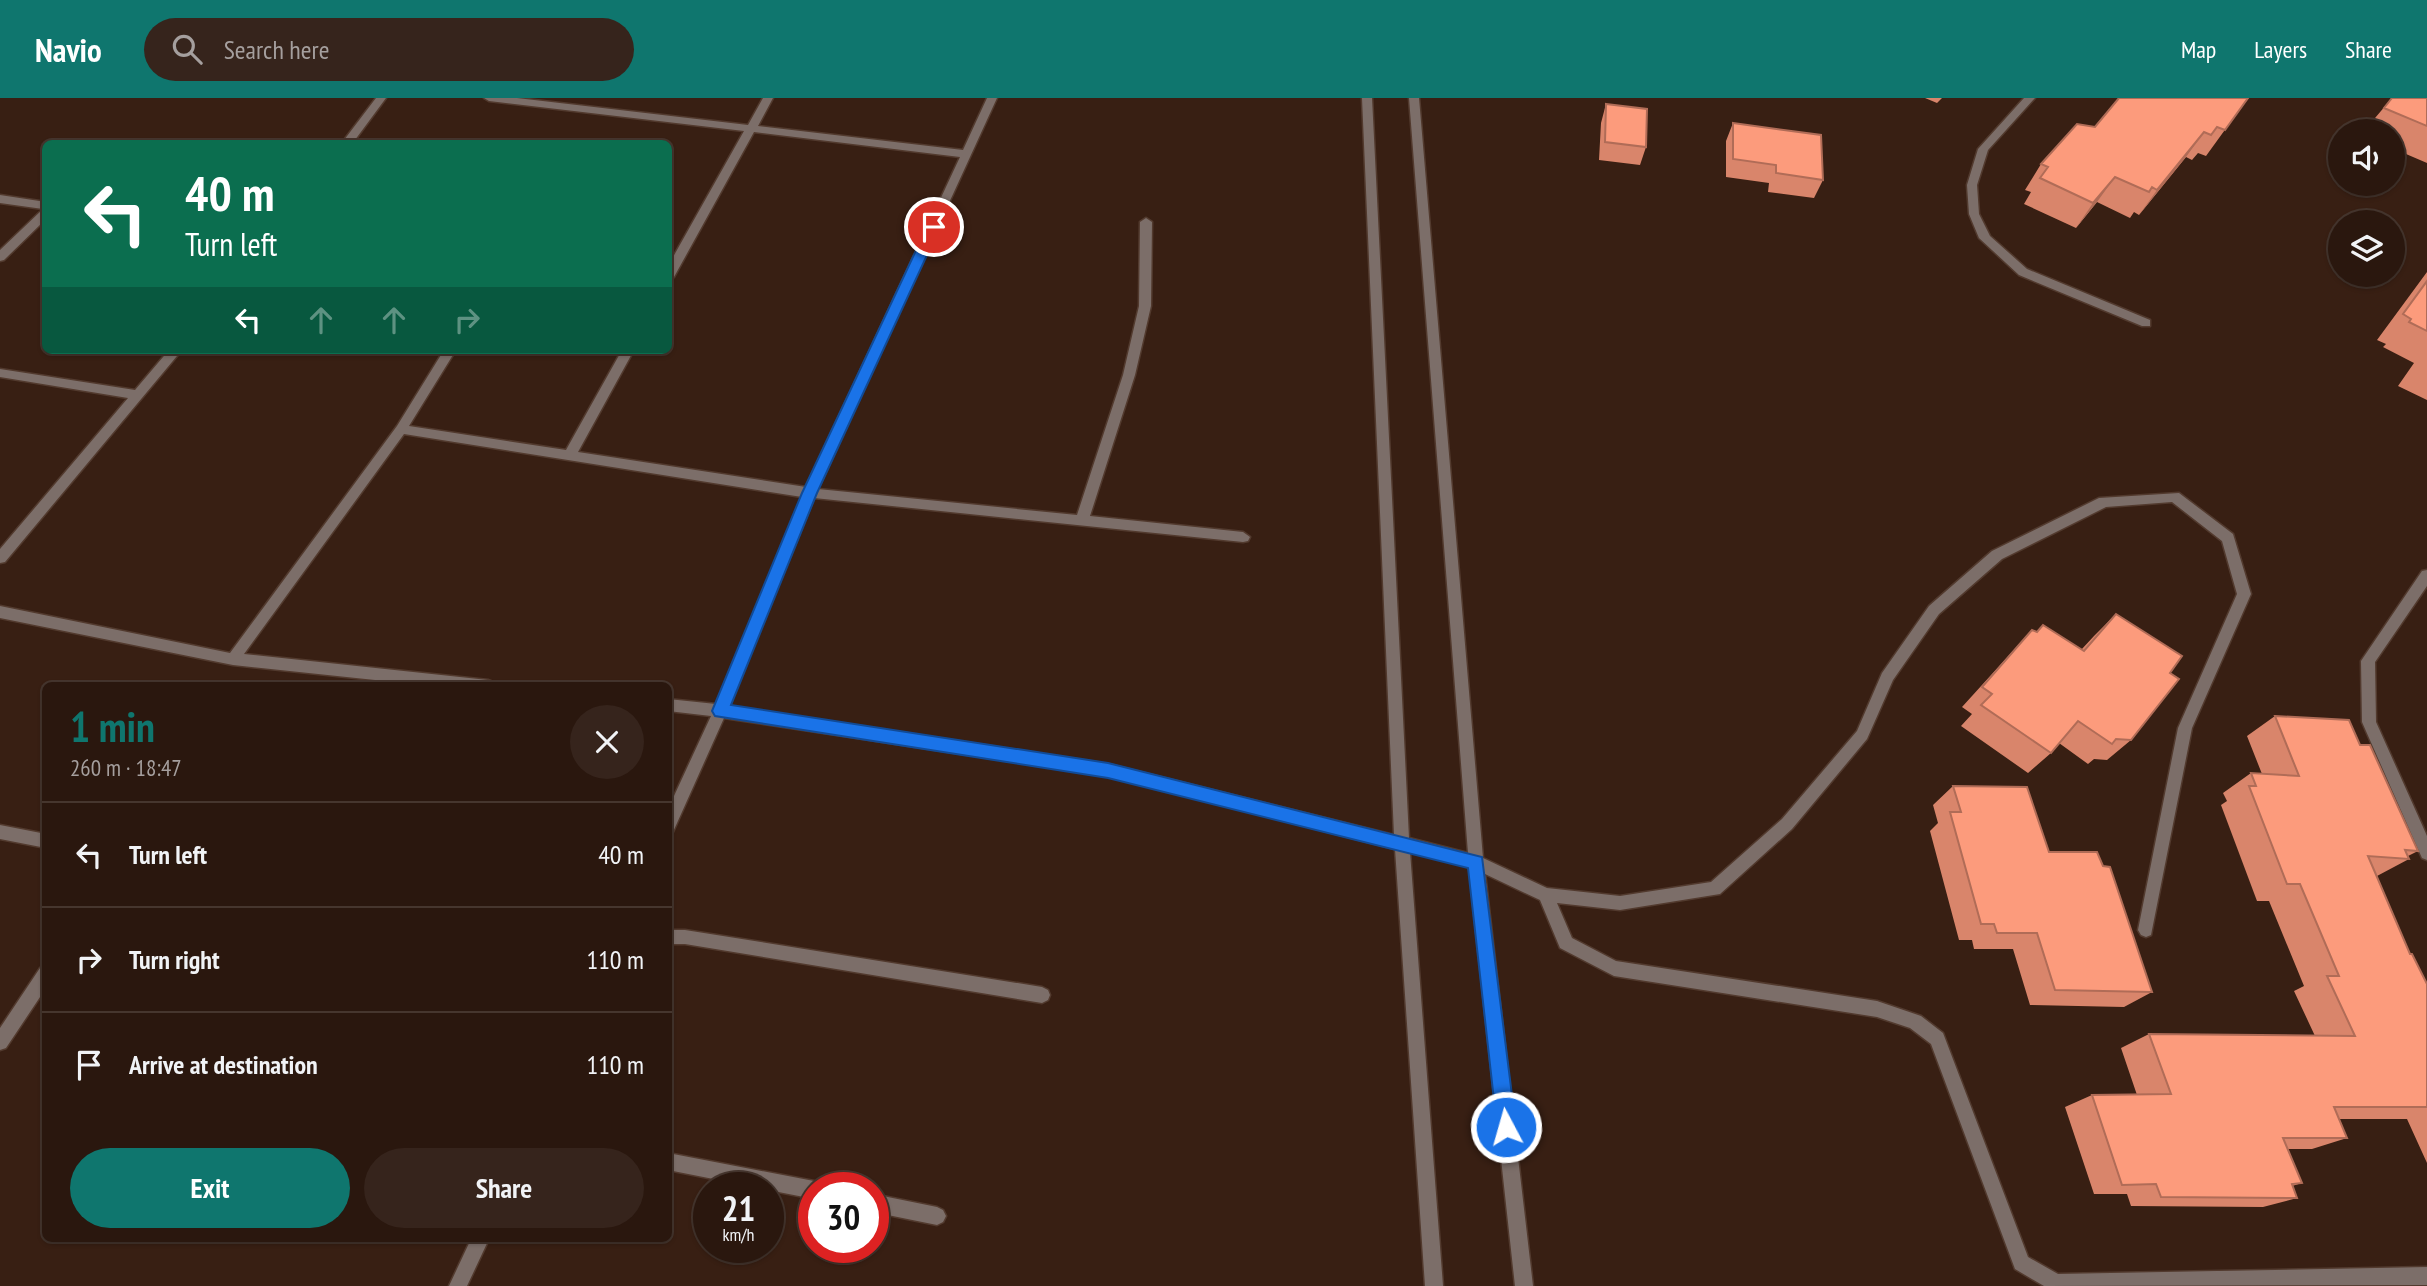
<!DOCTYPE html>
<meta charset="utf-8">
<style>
body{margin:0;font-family:"PT Sans Narrow",sans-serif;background:#36241c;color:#f1f3f6;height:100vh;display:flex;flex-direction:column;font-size:26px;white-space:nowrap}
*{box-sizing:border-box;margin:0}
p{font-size:23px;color:#a59f9e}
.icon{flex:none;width:38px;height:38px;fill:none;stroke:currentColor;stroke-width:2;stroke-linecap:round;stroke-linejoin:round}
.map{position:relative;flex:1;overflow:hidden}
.drawer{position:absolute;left:42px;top:584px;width:630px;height:560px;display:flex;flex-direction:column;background:#2a170e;border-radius:10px;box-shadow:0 2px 5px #0004,0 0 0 2px #46362e}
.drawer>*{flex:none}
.top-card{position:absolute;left:42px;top:42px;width:630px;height:214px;border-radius:10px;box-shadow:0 2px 5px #0004,0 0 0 2px #46362e;background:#0b6e4f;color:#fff;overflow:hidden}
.buttons{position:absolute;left:2328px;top:21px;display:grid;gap:14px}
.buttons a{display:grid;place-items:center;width:77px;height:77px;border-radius:50%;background:#2a170e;box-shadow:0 2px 5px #0004,0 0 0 2px #46362e;font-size:35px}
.speed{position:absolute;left:693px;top:1074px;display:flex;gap:14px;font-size:35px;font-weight:700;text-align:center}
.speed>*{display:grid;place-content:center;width:91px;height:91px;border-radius:50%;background:#2a170e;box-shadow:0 2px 5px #0004,0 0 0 2px #46362e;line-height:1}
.speed small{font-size:18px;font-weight:400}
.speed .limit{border:10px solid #d22;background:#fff;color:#111}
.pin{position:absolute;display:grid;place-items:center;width:60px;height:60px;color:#fff;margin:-30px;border:4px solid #fff;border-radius:50%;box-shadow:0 2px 7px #0007}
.me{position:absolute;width:77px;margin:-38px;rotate:354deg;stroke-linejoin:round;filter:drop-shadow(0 0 5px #0008)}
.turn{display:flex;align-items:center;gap:24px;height:147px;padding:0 28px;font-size:32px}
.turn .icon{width:91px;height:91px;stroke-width:2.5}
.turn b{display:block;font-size:49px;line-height:60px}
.lanes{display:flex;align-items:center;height:66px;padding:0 28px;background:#0003;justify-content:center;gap:35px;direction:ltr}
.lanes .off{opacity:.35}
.round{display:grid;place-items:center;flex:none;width:74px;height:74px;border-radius:37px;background:#36241c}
.summary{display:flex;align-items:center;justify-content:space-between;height:119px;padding:0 28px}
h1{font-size:42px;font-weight:700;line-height:52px;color:#0f766e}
.primary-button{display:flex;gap:14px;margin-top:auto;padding:14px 28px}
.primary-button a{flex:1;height:80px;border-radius:42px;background:#0f766e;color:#fff;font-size:28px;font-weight:700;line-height:80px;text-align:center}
.primary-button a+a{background:#36241c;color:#f1f3f6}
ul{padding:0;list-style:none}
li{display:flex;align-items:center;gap:21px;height:105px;padding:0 28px;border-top:2px solid #46362e}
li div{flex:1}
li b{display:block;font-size:26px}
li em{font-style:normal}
header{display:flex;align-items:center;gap:42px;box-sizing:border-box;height:98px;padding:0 35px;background:#0f766e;color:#fff}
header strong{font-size:33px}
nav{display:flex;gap:38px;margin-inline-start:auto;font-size:24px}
.search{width:490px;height:63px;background:#36241c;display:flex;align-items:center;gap:18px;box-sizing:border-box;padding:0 24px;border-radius:38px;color:#a59f9e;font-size:26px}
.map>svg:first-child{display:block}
</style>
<header>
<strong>Navio</strong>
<div class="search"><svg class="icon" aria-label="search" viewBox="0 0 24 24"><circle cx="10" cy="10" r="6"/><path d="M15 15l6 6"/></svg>Search here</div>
<nav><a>Map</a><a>Layers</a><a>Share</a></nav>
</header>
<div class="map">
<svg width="2427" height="1188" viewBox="0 0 2427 1188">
<rect width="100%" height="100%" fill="#381f13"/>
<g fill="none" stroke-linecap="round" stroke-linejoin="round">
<!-- street casing -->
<g stroke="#523a2e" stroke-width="3">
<path id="street" d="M 376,0 L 386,0 L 352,46 L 341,46 Z
M 484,0 L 517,0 L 748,27 L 763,0 L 773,0 L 758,28 L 963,52 L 987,0 L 997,0 L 818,391 L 1077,417 L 1123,277 L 1139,208 L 1140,124 L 1146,120 L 1152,124 L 1151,208 L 1135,277 L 1090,418 L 1243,434 L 1250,439 L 1248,443 L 1243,444 L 814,400 L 729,608 L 1108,666 L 1394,737 L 1362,0 L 1372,0 L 1409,740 L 1468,755 L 1409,0 L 1419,0 L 1483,760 L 1547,790 L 1620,798 L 1711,784 L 1782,721 L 1857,633 L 1882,575 L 1929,508 L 1992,453 L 2099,400 L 2179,395 L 2233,436 L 2251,496 L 2192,630 L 2151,837 L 2146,839 L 2141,837 L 2138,832 L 2178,630 L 2237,496 L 2222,443 L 2172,404 L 2106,409 L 2002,461 L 1939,516 L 1893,582 L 1867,641 L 1792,731 L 1720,796 L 1620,812 L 1557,805 L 1572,840 L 1616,863 L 1877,903 L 1921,918 L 1943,935 L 2028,1159 L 2058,1176 L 2427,1169 L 2427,1187 L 2044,1188 L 2015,1171 L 1931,946 L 1910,930 L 1877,919 L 1614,878 L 1560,850 L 1540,802 L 1485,776 L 1533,1188 L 1515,1188 L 1469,769 L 1410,754 L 1443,1188 L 1425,1188 L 1395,751 L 1108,678 L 724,620 L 673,734 L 668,736 L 668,711 L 711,618 L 668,613 L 668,601 L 716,606 L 802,399 L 404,336 L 244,556 L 488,582 L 493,584 L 495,588 L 432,588 L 233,567 L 0,520 L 0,508 L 230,555 L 397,328 L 444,252 L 456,252 L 409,328 L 566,352 L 622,252 L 634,252 L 578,354 L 806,389 L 960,59 L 754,34 L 674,179 L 668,183 L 668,168 L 744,33 L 489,3 Z
M 2024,0 L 2035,0 L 1988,52 L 1977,87 L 1979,116 L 1990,138 L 2027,171 L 2150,222 L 2150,228 L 2142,228 L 2019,177 L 1979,140 L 1969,116 L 1967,87 L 1978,51 Z
M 0,97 L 46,104 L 46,121 L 4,162 L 0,163 L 0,152 L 43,111 L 0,105 Z
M 169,252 L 182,252 L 5,464 L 0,465 L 0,451 L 128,300 L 0,279 L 0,271 L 135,292 Z
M 2427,472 L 2427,488 L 2375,564 L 2376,624 L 2427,738 L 2427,762 L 2422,760 L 2362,624 L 2361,563 L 2422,473 Z
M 0,727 L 46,736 L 46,750 L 0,741 Z
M 668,832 L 685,832 L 1042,889 L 1048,892 L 1050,897 L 1048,902 L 1042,905 L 685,846 L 668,846 Z
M 46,868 L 46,890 L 6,950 L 0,952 L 0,930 L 40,870 Z
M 668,1055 L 814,1083 L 820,1086 L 822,1090 L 814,1090 L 814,1101 L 668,1072 Z
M 873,1096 L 937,1109 L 943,1112 L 946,1118 L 943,1124 L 937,1127 L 873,1114 Z
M 471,1141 L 489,1141 L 467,1188 L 449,1188 Z"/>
</g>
<!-- street -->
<use href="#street" fill="#7c6e69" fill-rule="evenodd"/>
</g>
<!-- wall -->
<path fill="#d9856b" d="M 1925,0 L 1942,0 L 1937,5 Z
M 2248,0 L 2206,58 L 2198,55 L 2192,62 L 2186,59 L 2139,117 L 2134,114 L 2130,120 L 2097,104 L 2076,130 L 2024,106 L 2031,94 L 2025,92 L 2041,66 L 2095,29 Z
M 2392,0 L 2427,0 L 2427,65 L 2392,50 L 2392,33 L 2364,33 Z
M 1606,6 L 1646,49 L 1640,67 L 1599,62 L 1601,25 Z
M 1733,25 L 1823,82 L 1814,100 L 1768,94 L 1769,85 L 1726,79 L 1726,43 Z
M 2427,174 L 2427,302 L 2398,288 L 2414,265 L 2383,249 L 2386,246 L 2377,242 Z
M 2116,516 L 2170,575 L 2131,642 L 2107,662 L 2094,661 L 2088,666 L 2059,645 L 2051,655 L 2028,675 L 1961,628 L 1972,616 L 1962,609 L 2032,532 L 2081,552 L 2094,538 Z
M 2275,618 L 2360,647 L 2418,753 L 2408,758 L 2409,761 L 2377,778 L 2410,856 L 2427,886 L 2427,1065 L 2407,1021 L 2339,1021 L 2347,1040 L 2312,1051 L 2288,1051 L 2302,1085 L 2292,1088 L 2297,1100 L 2263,1109 L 2131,1108 L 2127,1096 L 2094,1096 L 2065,1009 L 2092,997 L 2137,997 L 2121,950 L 2149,936 L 2315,938 L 2294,893 L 2304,888 L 2269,803 L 2257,803 L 2221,707 L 2227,703 L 2223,695 L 2251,675 L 2262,676 L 2247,638 Z
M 1953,688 L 2049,754 L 2152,894 L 2124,909 L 2030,907 L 2013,851 L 1974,851 L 1972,842 L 1959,842 L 1930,733 L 1938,725 L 1933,707 Z"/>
<!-- shaded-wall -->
<path fill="#b06c57" d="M 2204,34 L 2186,59 L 2139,117 L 2157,92 Z
M 2115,79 L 2097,104 L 2076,130 L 2093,105 Z"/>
<!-- building -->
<path fill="#fc9b7c" stroke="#b06c57" stroke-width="2" d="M 2119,0 L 2248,0 L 2225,32 L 2217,29 L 2211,37 L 2204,34 L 2157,92 L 2152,89 L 2149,94 L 2115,79 L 2093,105 L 2040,80 L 2048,69 L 2041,66 L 2077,26 L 2095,29 Z
M 2392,0 L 2427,0 L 2427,28 L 2384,10 Z
M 1606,6 L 1647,11 L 1646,49 L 1605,44 Z
M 1733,25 L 1821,37 L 1823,82 L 1776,75 L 1776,67 L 1733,61 Z
M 2427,183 L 2427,233 L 2409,224 L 2411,221 L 2403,216 Z
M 2116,516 L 2182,558 L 2170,575 L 2179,581 L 2131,642 L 2116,641 L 2112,646 L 2078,623 L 2051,655 L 1981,607 L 1992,596 L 1982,589 L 2032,532 L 2037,534 L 2043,527 L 2084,553 Z
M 2275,618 L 2349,622 L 2360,647 L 2370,647 L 2418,753 L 2405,752 L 2409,761 L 2368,758 L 2410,856 L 2412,856 L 2427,886 L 2427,1009 L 2334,1009 L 2347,1040 L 2283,1040 L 2302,1085 L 2292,1086 L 2297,1100 L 2161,1099 L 2156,1086 L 2122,1087 L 2092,997 L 2171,996 L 2149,936 L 2355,938 L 2327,878 L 2339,878 L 2300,786 L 2287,786 L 2249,688 L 2256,688 L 2251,675 L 2299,678 Z
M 1953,688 L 2027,689 L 2049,754 L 2097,754 L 2103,768 L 2110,769 L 2152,894 L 2055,892 L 2037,835 L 1997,835 L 1994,826 L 1981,826 L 1950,714 L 1961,714 Z"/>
<!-- route -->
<path fill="#1a73e8" stroke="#114b97" stroke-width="2" d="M 934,124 L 940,129 L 817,395 L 731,607 L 1108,665 L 1482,759 L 1516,1029 L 1513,1036 L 1506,1039 L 1499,1036 L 1497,1029 L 1468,770 L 1108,680 L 715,618 L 712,613 L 802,395 L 927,129 Z"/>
</svg>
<div class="buttons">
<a><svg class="icon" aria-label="sound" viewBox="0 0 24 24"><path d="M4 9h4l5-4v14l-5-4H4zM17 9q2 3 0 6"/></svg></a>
<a><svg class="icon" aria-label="layers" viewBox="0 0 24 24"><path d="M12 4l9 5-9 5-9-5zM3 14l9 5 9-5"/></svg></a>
</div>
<div class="speed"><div>21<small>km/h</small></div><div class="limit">30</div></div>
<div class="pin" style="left:934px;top:129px;background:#d93025"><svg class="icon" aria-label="arrive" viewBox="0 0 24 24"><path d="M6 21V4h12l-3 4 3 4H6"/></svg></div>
<svg class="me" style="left:1506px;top:1029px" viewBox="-20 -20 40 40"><circle r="17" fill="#1a73e8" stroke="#fff" stroke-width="3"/><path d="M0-11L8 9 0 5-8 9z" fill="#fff"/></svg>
<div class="top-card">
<div class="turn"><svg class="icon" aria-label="left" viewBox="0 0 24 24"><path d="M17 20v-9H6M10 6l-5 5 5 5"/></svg><div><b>40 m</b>Turn left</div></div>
<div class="lanes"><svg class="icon" aria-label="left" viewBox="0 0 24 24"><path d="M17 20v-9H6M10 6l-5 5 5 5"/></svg><svg class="icon off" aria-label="ahead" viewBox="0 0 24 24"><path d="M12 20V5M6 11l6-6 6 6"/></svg><svg class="icon off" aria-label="ahead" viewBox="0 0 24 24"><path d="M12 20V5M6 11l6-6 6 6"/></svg><svg class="icon off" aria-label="right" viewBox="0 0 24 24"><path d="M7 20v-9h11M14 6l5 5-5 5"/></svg></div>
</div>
<section class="drawer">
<div class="summary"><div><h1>1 min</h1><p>260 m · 18:47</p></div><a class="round"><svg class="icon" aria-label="close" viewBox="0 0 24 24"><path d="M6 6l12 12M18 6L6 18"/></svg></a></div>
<ul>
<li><svg class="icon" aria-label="left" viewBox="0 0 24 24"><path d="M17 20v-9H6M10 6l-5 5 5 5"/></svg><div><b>Turn left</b></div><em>40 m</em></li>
<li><svg class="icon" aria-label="right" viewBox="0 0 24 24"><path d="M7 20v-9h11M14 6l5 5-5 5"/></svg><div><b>Turn right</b></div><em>110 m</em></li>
<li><svg class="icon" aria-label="arrive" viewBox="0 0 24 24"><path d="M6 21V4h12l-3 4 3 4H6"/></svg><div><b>Arrive at destination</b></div><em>110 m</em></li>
</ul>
<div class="primary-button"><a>Exit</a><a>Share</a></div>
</section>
</div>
